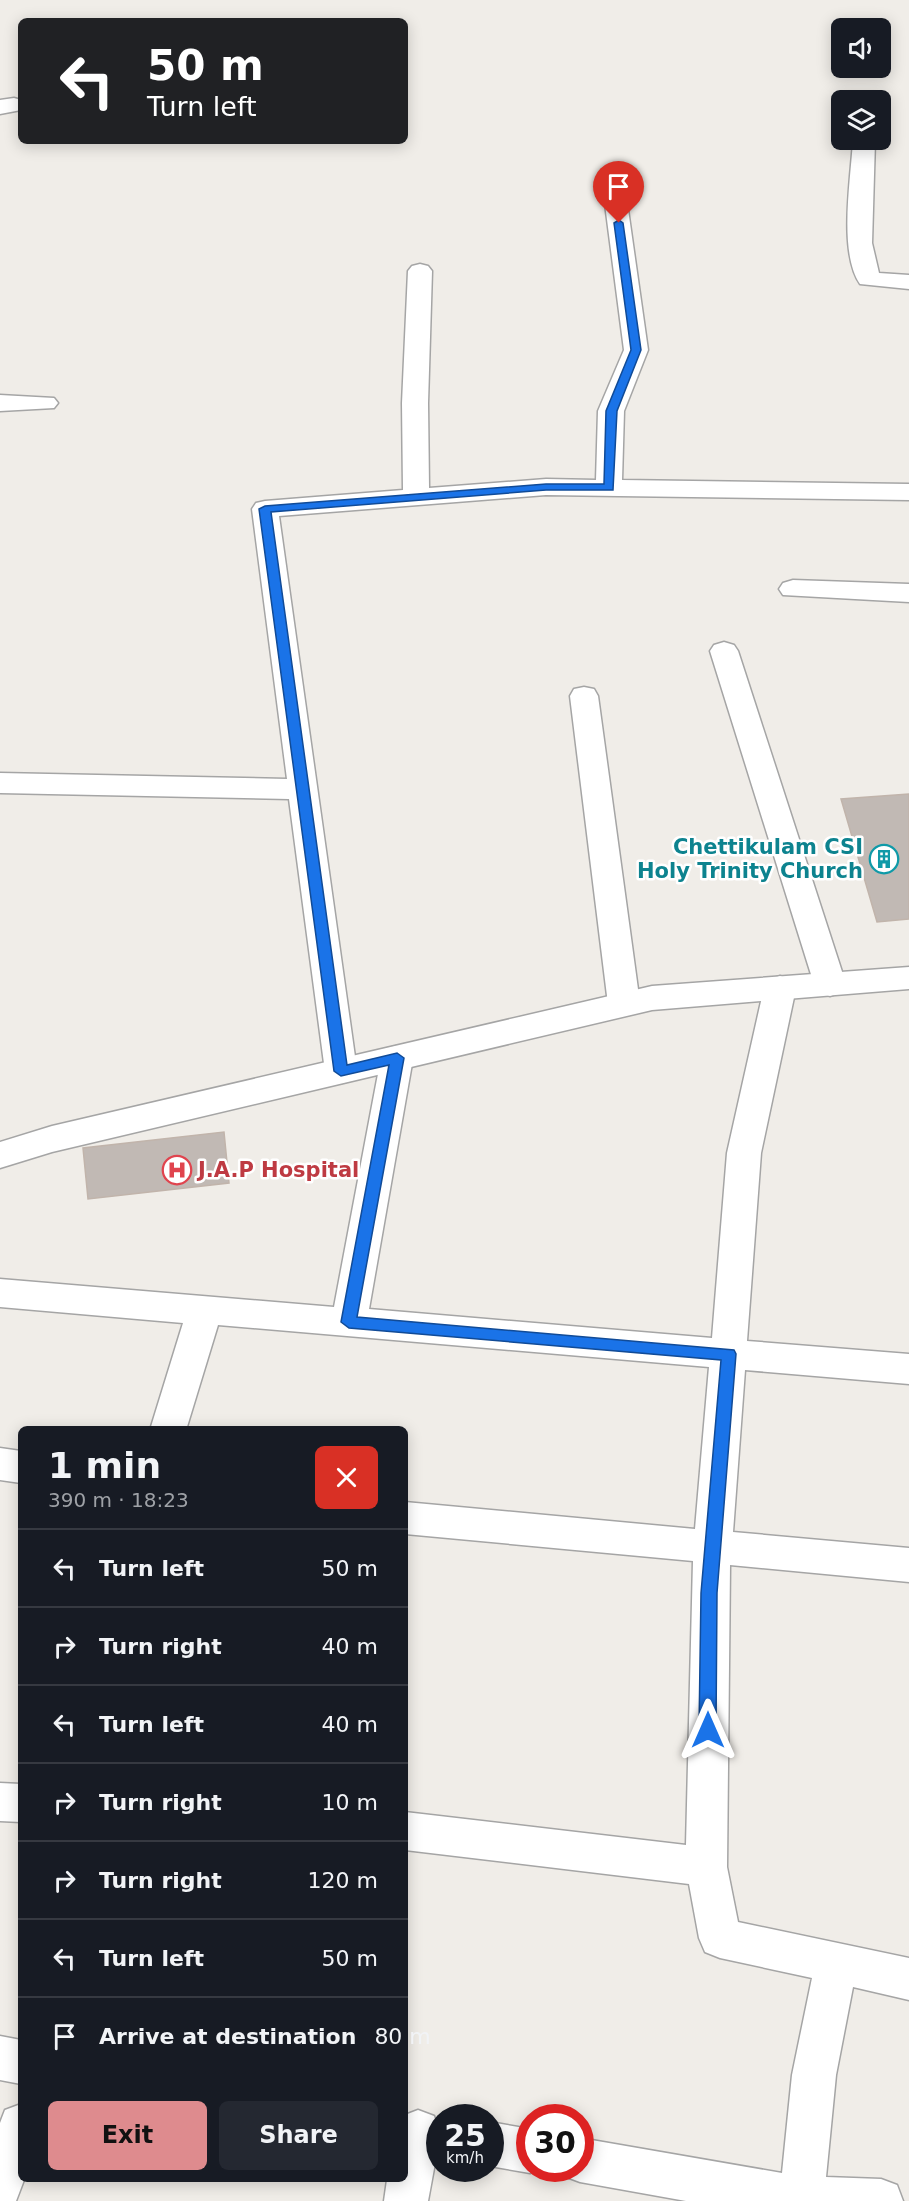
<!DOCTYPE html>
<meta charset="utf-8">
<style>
body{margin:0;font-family:"DejaVu Sans",sans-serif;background:#242831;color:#f1f3f6;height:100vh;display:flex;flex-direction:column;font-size:22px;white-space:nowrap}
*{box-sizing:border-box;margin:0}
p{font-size:20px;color:#9ea1a6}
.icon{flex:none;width:33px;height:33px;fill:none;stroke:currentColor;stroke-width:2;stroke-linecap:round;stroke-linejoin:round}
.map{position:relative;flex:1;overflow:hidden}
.side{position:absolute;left:18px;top:1426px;width:390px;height:756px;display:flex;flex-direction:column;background:#171b24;border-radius:9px;box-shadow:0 3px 15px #0003}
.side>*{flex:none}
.hud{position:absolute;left:18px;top:18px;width:390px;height:126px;border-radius:9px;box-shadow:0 3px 15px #0003;background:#202124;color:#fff;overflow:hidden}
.buttons{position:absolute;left:831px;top:18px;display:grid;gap:12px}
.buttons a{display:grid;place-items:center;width:60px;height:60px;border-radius:9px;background:#171b24;box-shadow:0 3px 15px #0003;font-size:30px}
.speed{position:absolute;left:426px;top:2104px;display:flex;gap:12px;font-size:30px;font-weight:700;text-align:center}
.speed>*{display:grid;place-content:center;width:78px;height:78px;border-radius:50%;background:#171b24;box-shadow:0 3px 15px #0003;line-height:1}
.speed small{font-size:15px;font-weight:400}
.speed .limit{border:9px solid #d22;background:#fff;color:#111}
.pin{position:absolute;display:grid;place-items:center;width:51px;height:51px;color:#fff;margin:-62px -26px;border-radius:50% 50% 50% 0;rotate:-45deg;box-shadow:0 0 6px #0007}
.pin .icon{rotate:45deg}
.me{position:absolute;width:66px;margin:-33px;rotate:0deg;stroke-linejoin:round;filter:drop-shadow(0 0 4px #0008)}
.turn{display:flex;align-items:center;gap:21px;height:126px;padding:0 30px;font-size:27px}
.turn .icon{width:78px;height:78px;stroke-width:2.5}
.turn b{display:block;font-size:42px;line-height:51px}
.round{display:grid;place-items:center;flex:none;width:63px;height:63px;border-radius:9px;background:#242831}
.head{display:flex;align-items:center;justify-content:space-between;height:102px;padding:0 30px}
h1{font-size:36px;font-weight:800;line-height:45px}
.button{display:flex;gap:12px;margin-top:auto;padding:12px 30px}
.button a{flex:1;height:69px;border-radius:9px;background:#de8b8e;color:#111;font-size:24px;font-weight:800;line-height:69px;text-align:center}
.button a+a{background:#242831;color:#f1f3f6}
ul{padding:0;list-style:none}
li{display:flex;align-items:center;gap:18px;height:78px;padding:0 30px;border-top:2px solid #363941}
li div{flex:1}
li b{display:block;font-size:22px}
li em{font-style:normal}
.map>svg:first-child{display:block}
</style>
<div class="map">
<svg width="909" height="2201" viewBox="0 0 909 2201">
<rect width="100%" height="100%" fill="#f0ede8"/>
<!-- building -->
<path fill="#c1b9b4" stroke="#c1b4ab" stroke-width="1.5" d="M 909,794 L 909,919 L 877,922 L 841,799 Z
M 224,1132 L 229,1183 L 88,1199 L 83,1148 Z"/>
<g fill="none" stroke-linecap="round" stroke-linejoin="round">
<!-- minor casing -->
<g stroke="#a5a5a5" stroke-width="3">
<path id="minor" d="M 14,98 L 21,100 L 21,110 L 0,114 L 0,100 Z
M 853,140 L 875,140 L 872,243 L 879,273 L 909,275 L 909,289 L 860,284 C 838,252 851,178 853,140 Z
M 613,174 L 621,176 L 624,181 L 648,350 L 624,411 L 622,480 L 909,484 L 909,500 L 546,495 L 279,516 L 357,1071 L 353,1080 L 341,1083 L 329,1080 L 325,1071 L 289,799 L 0,793 L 0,773 L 287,779 L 252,509 L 256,503 L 265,501 L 403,490 L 402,403 L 408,271 L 412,266 L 420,264 L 428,266 L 432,271 L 428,403 L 429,488 L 546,479 L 596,480 L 598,411 L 624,350 L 602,181 L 605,176 Z
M 0,395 L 54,398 L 58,403 L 54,408 L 0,411 Z
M 793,580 L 909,584 L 909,602 L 783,595 L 779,589 L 783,583 Z
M 724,642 L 734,645 L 738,651 L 846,984 L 841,992 L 830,996 L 819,992 L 814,984 L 710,651 L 714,645 Z
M 584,687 L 594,689 L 598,696 L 640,1004 L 635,1012 L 624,1016 L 613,1012 L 608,1004 L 570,696 L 574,689 Z
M 780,976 L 791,980 L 796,988 L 761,1153 L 747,1341 L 909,1354 L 909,1384 L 745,1370 L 733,1532 L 909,1548 L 909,1582 L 730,1565 L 727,1867 L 738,1922 L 909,1958 L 909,2000 L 853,1987 L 836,2075 L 826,2177 L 881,2179 L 897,2185 L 903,2201 L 686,2201 L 580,2182 L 564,2176 L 561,2169 L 580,2169 L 580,2138 L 782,2173 L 792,2075 L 812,1978 L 720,1958 L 705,1952 L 699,1938 L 689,1884 L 405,1850 L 405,1812 L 686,1845 L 693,1561 L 405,1534 L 405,1502 L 695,1529 L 709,1367 L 218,1325 L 186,1430 L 150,1430 L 183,1323 L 0,1307 L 0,1279 L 334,1307 L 381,1058 L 385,1049 L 397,1046 L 409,1049 L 413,1058 L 369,1309 L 712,1338 L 727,1153 L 764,988 L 769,980 Z
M 0,1448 L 21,1451 L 21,1483 L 0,1480 Z
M 0,1783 L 21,1784 L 21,1822 L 0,1821 Z
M 0,2036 L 21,2040 L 21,2084 L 0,2080 Z
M 21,2104 L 21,2180 L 24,2180 L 16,2201 L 0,2201 L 0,2123 L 5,2110 Z
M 418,2110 L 434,2116 L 440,2136 L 428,2201 L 384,2201 L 387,2180 L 405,2180 L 405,2115 Z
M 490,2122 L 530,2129 L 530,2169 L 540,2169 L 530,2173 L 490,2166 Z"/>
</g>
<!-- tertiary casing -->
<g stroke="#a5a5a5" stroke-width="3">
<path id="tertiary" d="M 909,967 L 909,989 L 652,1010 L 52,1152 L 0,1168 L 0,1142 L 52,1126 L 652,986 Z"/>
</g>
<!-- minor -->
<use href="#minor" fill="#fff" fill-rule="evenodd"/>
<!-- tertiary -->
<use href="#tertiary" fill="#fff" fill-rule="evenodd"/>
</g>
<!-- route -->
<path fill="#1a73e8" stroke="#114b97" stroke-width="1.5" d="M 619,220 L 623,223 L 641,350 L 617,411 L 613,490 L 546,490 L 271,512 L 347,1065 L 397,1053 L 404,1058 L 357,1317 L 734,1350 L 736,1354 L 717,1593 L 716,1730 L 714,1736 L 708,1738 L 702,1736 L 699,1730 L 701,1593 L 721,1360 L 349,1328 L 341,1322 L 389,1065 L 341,1076 L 334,1071 L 259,509 L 265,506 L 546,484 L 604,484 L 606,411 L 631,350 L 614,223 Z"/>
<!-- icons -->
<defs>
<g id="building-ring" transform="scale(1.5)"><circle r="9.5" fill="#fff" stroke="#0f9aa8" stroke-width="1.5"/><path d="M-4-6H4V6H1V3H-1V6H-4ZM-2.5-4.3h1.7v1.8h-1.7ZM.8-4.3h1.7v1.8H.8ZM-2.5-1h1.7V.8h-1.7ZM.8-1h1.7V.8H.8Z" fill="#0f9aa8"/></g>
<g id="hospital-ring" transform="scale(1.5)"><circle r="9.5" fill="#fff" stroke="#e0444e" stroke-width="1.5"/><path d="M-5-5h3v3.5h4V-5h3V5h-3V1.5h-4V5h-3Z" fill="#e0444e"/></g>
</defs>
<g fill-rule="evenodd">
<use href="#building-ring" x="884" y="859"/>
<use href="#hospital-ring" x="177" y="1170"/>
</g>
<g text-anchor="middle" stroke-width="5" stroke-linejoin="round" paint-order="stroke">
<!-- culture labels -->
<g font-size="21" font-weight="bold" fill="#0d838f" stroke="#fff" text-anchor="end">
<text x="863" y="854">Chettikulam CSI<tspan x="863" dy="24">Holy Trinity Church</tspan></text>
</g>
<!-- health labels -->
<g font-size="21" font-weight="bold" fill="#be3a42" stroke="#fff" text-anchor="start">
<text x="198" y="1177">J.A.P Hospital</text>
</g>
</g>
</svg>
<div class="buttons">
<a><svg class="icon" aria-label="sound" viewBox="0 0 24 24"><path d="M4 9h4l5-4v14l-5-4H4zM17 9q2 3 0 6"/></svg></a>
<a><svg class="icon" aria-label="layers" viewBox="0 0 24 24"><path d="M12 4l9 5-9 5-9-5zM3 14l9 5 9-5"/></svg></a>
</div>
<div class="speed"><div>25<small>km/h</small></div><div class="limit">30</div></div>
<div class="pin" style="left:619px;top:223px;background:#d93025"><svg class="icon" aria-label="arrive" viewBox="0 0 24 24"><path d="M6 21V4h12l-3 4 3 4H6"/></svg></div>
<svg class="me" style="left:708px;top:1730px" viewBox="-20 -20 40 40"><path d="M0-17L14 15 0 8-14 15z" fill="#1a73e8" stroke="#fff" stroke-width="4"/></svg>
<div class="hud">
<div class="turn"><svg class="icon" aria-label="left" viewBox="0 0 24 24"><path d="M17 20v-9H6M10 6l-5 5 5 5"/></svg><div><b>50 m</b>Turn left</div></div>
</div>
<section class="side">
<div class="head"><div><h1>1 min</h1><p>390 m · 18:23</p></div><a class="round" style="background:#d93025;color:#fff"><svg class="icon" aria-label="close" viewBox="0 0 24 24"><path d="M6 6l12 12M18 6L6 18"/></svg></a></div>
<ul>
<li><svg class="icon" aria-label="left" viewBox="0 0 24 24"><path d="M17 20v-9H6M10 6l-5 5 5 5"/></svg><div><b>Turn left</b></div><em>50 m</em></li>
<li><svg class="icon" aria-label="right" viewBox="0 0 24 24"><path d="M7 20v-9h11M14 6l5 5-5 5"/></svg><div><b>Turn right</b></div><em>40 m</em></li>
<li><svg class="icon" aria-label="left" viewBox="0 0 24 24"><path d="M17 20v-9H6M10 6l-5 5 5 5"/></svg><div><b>Turn left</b></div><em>40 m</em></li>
<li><svg class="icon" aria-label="right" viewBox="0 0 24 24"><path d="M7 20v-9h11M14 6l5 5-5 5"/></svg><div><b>Turn right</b></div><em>10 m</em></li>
<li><svg class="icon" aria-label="right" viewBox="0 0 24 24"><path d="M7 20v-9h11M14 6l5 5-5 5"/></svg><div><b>Turn right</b></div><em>120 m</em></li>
<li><svg class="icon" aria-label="left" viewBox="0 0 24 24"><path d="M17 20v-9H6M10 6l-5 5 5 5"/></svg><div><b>Turn left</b></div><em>50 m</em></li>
<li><svg class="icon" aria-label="arrive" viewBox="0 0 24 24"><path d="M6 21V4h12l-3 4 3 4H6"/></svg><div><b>Arrive at destination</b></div><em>80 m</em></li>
</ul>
<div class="button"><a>Exit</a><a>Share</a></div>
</section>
</div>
